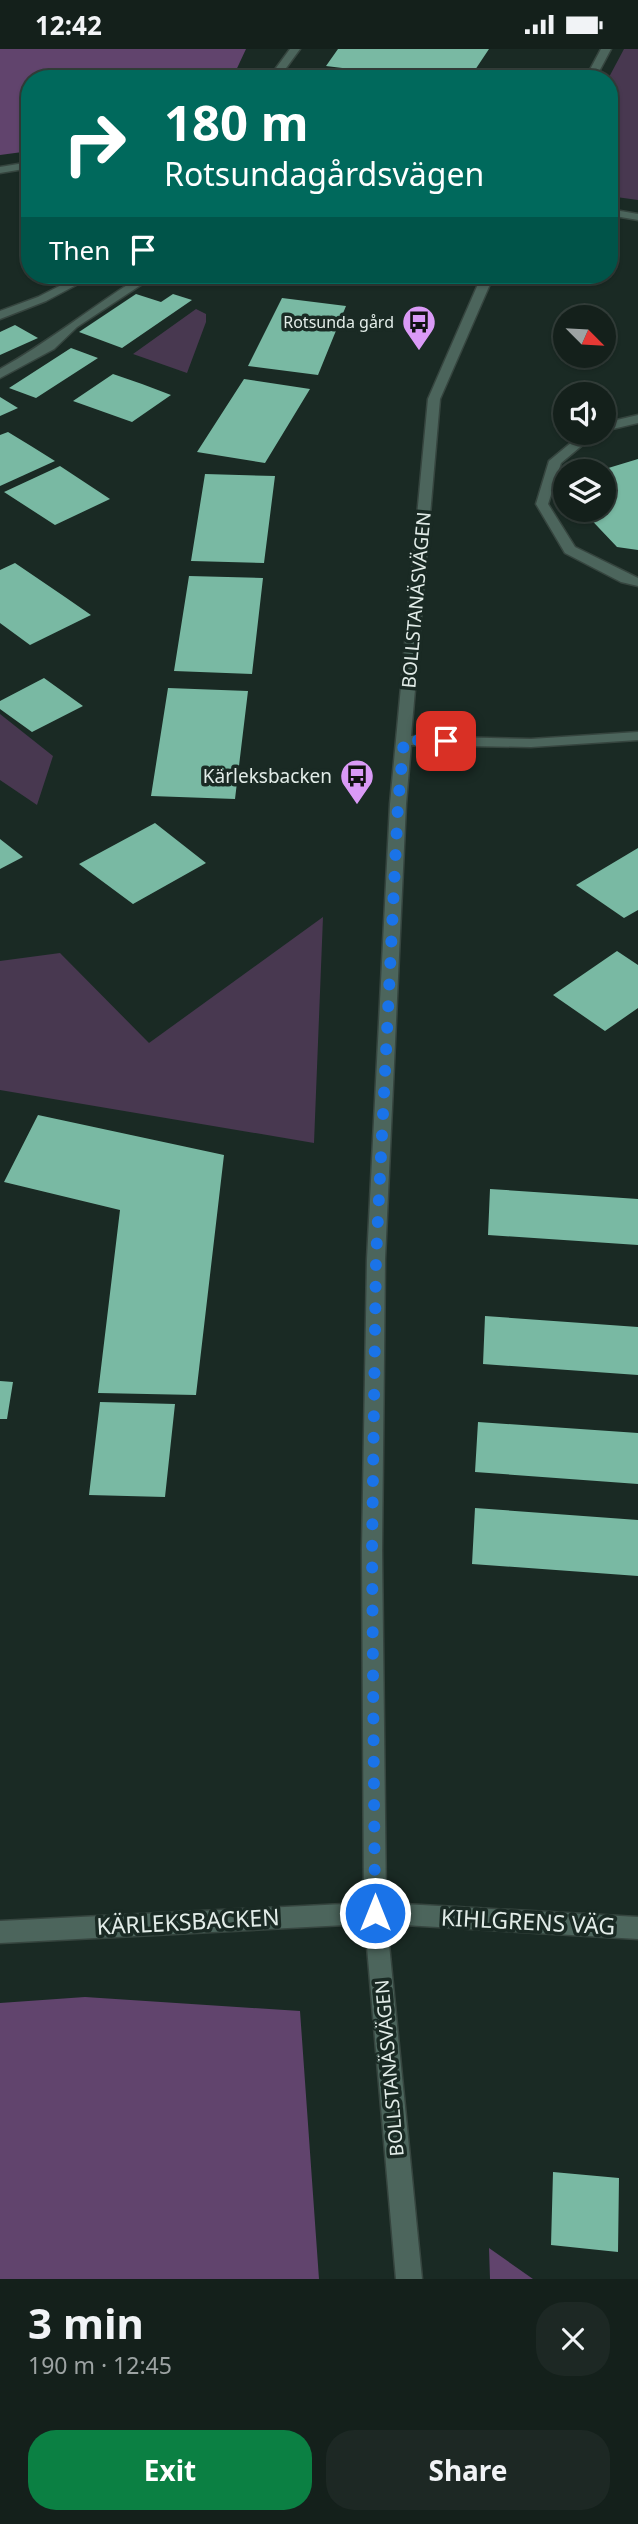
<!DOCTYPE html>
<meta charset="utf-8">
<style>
body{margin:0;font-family:"Noto Sans",sans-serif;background:#1d2824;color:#f1f3f6;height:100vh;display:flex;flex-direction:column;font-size:26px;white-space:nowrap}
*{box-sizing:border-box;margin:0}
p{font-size:23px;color:#9da3a3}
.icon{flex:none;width:38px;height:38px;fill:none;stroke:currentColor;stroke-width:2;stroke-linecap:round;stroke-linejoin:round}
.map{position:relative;height:2230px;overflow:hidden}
.panel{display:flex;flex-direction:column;background:#14201b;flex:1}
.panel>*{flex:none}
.top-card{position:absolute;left:21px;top:21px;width:597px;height:214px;border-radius:28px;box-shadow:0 2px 5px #0004,0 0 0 2px #333e3a;background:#00695c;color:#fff;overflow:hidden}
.needle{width:46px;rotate:114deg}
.controls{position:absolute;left:553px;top:256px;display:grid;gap:14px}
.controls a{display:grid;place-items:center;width:63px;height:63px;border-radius:50%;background:#14201b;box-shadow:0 2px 5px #0004,0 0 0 2px #333e3a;font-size:35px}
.pin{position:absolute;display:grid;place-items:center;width:60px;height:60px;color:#fff;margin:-30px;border-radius:14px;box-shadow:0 4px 10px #0006}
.me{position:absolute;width:77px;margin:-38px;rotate:0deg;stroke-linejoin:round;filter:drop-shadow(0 0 5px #0008)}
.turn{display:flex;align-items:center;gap:24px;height:147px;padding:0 28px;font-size:32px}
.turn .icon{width:91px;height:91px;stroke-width:2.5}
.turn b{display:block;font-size:49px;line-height:60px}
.then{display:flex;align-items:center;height:66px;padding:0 28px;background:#0003;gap:14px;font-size:26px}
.round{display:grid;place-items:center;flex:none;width:74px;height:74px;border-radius:28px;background:#1d2824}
.summary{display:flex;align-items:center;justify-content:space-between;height:119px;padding:0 28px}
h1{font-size:42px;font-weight:700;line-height:52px}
.primary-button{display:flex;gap:14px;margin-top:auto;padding:14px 28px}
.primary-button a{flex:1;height:80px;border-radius:28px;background:#0b8043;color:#fff;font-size:28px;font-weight:700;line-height:80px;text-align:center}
.primary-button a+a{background:#1d2824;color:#f1f3f6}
.status{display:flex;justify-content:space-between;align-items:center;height:49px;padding:0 35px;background:#14201b;direction:ltr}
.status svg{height:19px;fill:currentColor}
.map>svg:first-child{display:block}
</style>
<div class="status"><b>12:42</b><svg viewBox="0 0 49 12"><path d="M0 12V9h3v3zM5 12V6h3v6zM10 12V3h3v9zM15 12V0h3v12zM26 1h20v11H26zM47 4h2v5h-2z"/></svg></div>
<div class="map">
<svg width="638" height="2230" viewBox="0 0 638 2230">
<rect width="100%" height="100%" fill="#1a2a24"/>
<!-- green -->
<path fill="#483850" d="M 624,0 L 638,0 L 638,151 L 609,147 L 608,30 Z
M 196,260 L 206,265 L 206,273 L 187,324 L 133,305 Z
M 0,665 L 53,707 L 37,756 L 0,731 Z
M 323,868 L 314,1094 L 0,1041 L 0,912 L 60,904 L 149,994 Z"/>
<!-- forest -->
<path fill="#61446d" d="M 0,0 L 246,0 L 232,30 L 30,30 L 30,102 L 0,106 Z
M 85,1948 L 300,1962 L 319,2230 L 0,2230 L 0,1954 Z
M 489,2199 L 533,2230 L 490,2230 Z"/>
<!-- building -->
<path fill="#79b9a3" d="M 338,0 L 489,0 L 469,30 L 432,30 L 326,17 Z
M 136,245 L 161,253 L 173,245 L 192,251 L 122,299 L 79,283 Z
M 282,249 L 346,257 L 318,326 L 248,317 Z
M 15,276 L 38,289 L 0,306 L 0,283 Z
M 71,299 L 98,309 L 36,349 L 9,339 Z
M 113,325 L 142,335 L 171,346 L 132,373 L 73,352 Z
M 244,330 L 310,340 L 265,414 L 197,403 Z
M 0,348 L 18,359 L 0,367 Z
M 8,383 L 31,397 L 55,412 L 0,437 L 0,386 Z
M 638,410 L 638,501 L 617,498 L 581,460 L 604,460 L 605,420 Z
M 60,417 L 110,450 L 55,476 L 4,443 Z
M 205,425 L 275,427 L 264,514 L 191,512 Z
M 15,514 L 65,548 L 91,566 L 30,596 L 0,574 L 0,521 Z
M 189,527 L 263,529 L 252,625 L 174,622 Z
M 44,629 L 83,657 L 32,683 L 0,660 L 0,652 Z
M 168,639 L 248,642 L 235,750 L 151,747 Z
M 155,774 L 206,814 L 133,855 L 79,815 Z
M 0,790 L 23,808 L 0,820 Z
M 638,799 L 638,861 L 624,869 L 576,836 Z
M 617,902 L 638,916 L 638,959 L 605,982 L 553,946 Z
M 38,1066 L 224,1106 L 196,1346 L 98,1344 L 120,1161 L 4,1133 Z
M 490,1140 L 638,1150 L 638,1196 L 488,1186 Z
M 485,1267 L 638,1278 L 638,1326 L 483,1315 Z
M 0,1332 L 13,1333 L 7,1370 L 0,1370 Z
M 100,1353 L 175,1355 L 165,1448 L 89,1446 Z
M 478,1373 L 638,1384 L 638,1435 L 475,1423 Z
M 475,1459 L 638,1471 L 638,1527 L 472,1515 Z
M 553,2123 L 619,2129 L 618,2203 L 551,2196 Z"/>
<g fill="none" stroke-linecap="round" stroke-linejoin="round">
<!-- minor casing -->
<g stroke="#36453f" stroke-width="3">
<path id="minor" d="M 290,0 L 300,0 L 278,30 L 268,30 Z
M 601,0 L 611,0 L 595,30 L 585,30 Z
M 30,113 L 30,119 L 0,124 L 0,118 Z
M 609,160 L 638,165 L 638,171 L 609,166 Z
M 81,226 L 95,226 L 46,252 L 0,270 L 0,262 L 38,248 Z
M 125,226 L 142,226 L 150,230 L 77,278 L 54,300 L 0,329 L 0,320 C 47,294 89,260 135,231 Z
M 482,226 L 494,226 L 440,350 L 411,687 L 531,690 L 638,683 L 638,691 L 531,698 L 411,696 L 406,755 L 385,1210 L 382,1501 L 386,1854 L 638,1868 L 638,1890 L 387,1875 L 422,2230 L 396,2230 L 365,1875 L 0,1894 L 0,1872 L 364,1854 L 362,1501 L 367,1210 L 390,755 L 428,350 Z
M 638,366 L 638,374 L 604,382 L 604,374 Z
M 584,383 L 598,383 L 561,414 L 548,455 L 575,498 L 638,529 L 638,537 L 621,533 L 565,504 L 536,455 L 549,412 Z"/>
</g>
<!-- minor -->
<use href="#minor" fill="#4c655c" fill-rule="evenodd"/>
</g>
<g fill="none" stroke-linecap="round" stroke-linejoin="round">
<!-- route -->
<path stroke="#1a73e8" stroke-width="12" stroke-dasharray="0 21.6" d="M 375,1864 L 372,1501 L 376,1210 L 398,755 L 404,691 L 446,692"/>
</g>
<!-- icons -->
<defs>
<g id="bus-pin" transform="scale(1.75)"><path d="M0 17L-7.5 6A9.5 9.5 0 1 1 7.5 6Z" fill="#da9af6" stroke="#1a2a24"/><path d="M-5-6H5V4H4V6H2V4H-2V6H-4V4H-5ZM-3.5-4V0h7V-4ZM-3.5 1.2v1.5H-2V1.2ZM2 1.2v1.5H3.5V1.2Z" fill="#111"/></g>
</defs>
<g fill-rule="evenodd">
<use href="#bus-pin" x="419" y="273"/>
<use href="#bus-pin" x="357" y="727"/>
</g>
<g text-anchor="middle" stroke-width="7" stroke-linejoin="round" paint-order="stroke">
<!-- far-poi labels -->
<g font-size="16" fill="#e2ece8" stroke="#1a2a24" text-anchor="end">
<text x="394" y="279">Rotsunda gård</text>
</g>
<!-- street labels -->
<g font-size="19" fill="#e2ece8" stroke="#1a2a24">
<text transform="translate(416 551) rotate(-85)" y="7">BOLLSTANÄSVÄGEN</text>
<text transform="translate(389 2019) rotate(-95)" y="7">BOLLSTANÄSVÄGEN</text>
</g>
<!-- poi labels -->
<g font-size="19" fill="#e2ece8" stroke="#1a2a24" text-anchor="end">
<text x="332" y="734">Kärleksbacken</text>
</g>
<!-- near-street labels -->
<g font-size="23" fill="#e2ece8" stroke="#1a2a24">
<text transform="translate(188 1873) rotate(-3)" y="8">KÄRLEKSBACKEN</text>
<text transform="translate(528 1873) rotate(3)" y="8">KIHLGRENS VÄG</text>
</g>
</g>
</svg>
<div class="controls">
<a><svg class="needle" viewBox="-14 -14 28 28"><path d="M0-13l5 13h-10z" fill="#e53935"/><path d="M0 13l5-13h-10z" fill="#9da3a3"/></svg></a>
<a><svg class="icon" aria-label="sound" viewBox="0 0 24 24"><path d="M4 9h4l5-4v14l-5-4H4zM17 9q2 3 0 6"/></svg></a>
<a><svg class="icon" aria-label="layers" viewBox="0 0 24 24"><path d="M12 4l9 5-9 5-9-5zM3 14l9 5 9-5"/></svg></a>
</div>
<div class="pin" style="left:446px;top:692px;background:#d93025"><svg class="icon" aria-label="arrive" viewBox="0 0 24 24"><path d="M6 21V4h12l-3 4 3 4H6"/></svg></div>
<svg class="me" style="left:375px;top:1864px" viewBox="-20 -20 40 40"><circle r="17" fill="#1a73e8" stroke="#fff" stroke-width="3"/><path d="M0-11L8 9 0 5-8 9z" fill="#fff"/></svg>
<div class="top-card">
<div class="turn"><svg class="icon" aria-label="right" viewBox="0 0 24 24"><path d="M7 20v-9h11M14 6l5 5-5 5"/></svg><div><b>180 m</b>Rotsundagårdsvägen</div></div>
<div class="then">Then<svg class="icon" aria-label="arrive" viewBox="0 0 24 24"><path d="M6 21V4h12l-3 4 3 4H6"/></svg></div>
</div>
</div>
<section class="panel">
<div class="summary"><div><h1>3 min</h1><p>190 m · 12:45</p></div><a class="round"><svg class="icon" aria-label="close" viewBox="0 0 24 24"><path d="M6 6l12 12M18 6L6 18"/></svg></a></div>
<div class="primary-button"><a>Exit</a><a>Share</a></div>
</section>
